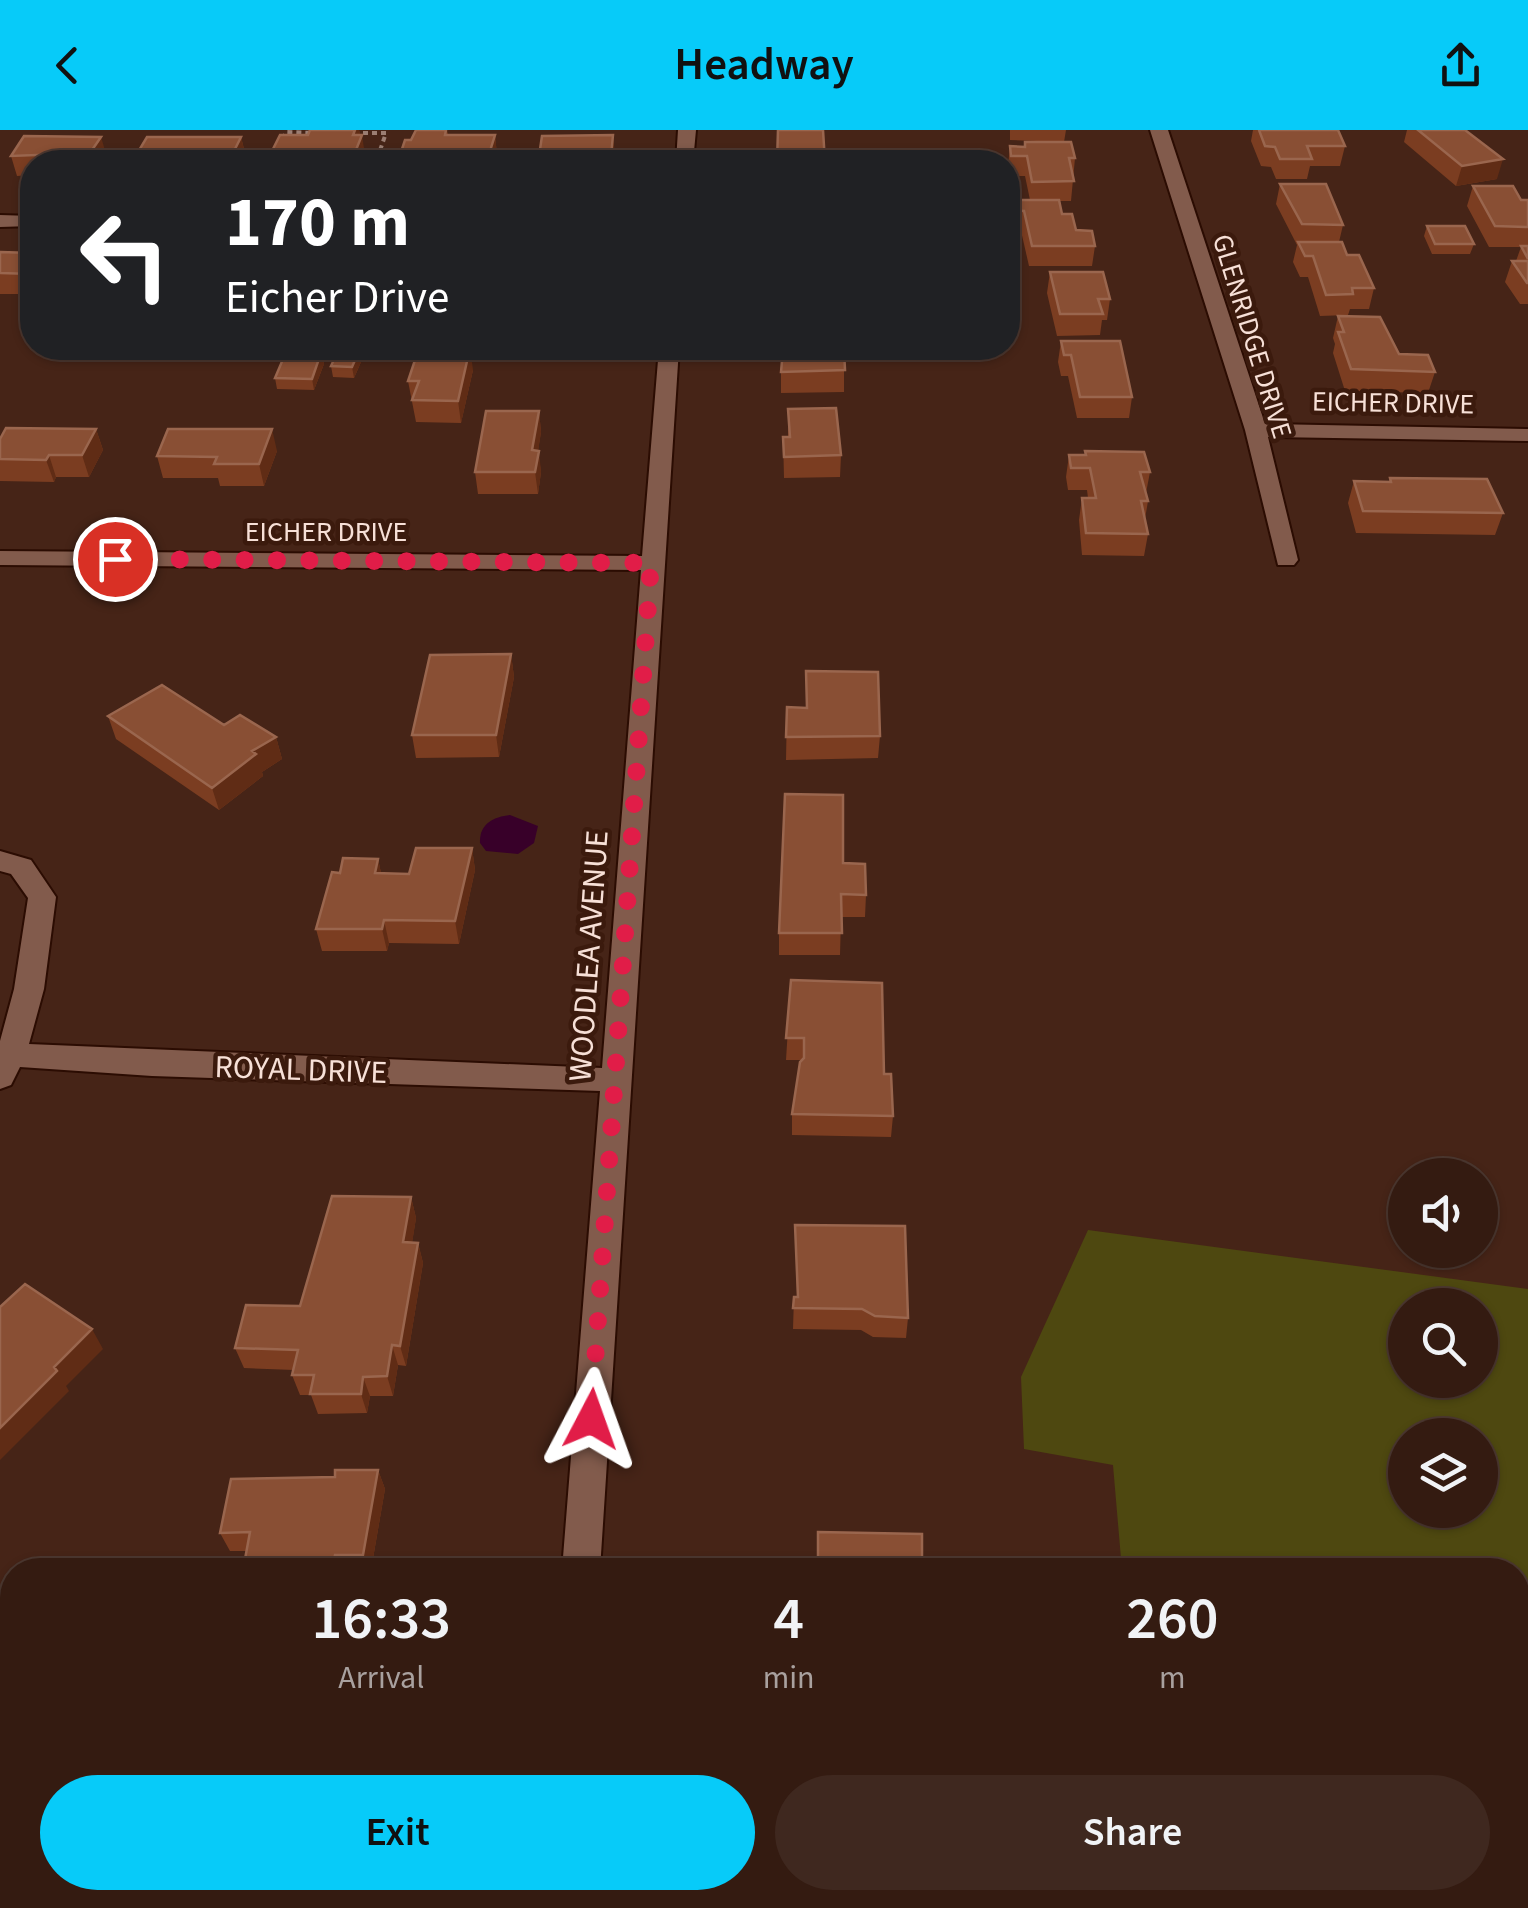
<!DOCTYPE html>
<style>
body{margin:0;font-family:"Source Sans 3",sans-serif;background:#3f281f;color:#f1f3f6;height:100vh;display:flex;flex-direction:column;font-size:38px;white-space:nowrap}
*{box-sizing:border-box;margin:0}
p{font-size:32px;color:#a9a19f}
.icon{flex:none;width:55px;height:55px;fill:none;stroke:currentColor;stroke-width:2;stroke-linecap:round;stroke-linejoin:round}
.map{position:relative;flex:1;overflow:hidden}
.drawer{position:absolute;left:0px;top:1428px;width:1530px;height:352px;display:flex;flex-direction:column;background:#341b11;border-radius:40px 40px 0 0;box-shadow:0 2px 8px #0004,0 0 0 2px #4e3931}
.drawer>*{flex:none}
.banner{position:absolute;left:20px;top:20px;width:1000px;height:210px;border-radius:40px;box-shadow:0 2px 8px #0004,0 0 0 2px #4e3931;background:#202124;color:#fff;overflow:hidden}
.buttons{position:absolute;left:1388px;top:1028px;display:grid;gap:20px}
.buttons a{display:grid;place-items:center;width:110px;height:110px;border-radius:50%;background:#341b11;box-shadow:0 2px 8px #0004,0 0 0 2px #4e3931;font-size:50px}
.pin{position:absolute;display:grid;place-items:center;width:85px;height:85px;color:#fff;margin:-42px;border:5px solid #fff;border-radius:50%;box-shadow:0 2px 10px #0007}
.me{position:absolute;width:110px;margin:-55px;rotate:4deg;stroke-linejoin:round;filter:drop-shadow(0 0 8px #0008)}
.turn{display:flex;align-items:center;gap:35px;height:210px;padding:0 40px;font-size:45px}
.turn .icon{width:130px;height:130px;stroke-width:2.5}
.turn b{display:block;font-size:70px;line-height:85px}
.eta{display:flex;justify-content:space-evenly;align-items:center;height:170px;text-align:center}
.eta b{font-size:60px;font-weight:600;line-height:70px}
.cta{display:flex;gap:20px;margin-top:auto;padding:20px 40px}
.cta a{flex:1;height:115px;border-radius:60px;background:#07cbf9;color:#111;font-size:40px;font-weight:600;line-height:115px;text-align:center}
.cta a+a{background:#3f281f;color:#f1f3f6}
header{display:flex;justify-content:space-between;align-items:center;height:130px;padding:0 40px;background:#07cbf9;color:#111;font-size:45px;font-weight:600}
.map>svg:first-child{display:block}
</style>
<header><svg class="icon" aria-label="back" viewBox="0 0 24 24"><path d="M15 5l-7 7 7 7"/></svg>Headway<svg class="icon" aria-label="share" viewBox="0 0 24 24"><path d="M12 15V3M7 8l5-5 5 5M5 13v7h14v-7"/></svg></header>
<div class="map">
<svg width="1528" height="1778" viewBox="0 0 1528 1778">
<rect width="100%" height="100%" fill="#462417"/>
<!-- green -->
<path fill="#4e4810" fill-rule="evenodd" d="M 1088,1100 L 1528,1159 L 1528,1778 L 0,1778 L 0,1532 L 12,1557 L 12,1768 L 1518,1768 L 1518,1440 L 1122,1440 L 1113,1335 L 1024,1319 L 1021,1247 ZM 1405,1175 L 1480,1175 L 1480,1250 L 1405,1250 ZM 1405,1305 L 1480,1305 L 1480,1380 L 1405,1380 Z"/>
<!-- water -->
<path fill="#380029" d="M 510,685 L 538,696 L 534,713 L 518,724 L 486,721 L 480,713 C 479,694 493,687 510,685 Z"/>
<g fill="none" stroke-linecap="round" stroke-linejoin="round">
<!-- street casing -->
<g stroke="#2b0c02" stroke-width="4">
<path id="street" d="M 678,0 L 696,0 L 693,32 L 676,32 Z
M 1150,0 L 1168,0 L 1265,294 L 1528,299 L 1528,311 L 1268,307 L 1298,430 L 1294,435 L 1278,435 L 1245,300 Z
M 0,85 L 32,86 L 32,96 L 0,97 Z
M 659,218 L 679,218 L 600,1440 L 562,1440 L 600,961 L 152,946 L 20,937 L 11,955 L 0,959 L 0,911 L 14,859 L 28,768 L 11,744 L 0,741 L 0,721 L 31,730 L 56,767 L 44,859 L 29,914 L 602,938 L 641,440 L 0,435 L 0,421 L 642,426 Z"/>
</g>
<!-- path -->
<path stroke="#9b7e73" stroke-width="4" stroke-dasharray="5 4" stroke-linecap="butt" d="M 354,3 L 386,3 L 376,32
M 283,9 L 286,2 L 317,3"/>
<!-- street -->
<use href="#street" fill="#825b4c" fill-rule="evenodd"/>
</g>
<!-- wall -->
<path fill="#7b3d21" d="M 359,0 L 365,25 L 362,32 L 273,32 L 271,23 L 308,5 Z
M 447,0 L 448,5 L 495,5 L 497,25 L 495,32 L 401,32 L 400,25 L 411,10 Z
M 1010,0 L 1066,0 L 1064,12 L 1010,10 Z
M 1253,0 L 1338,0 L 1345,16 L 1340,36 L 1310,36 L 1307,49 L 1276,49 L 1271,37 L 1261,36 L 1251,11 Z
M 1407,0 L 1465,0 L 1497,49 L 1456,56 L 1404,12 Z
M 613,5 L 614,32 L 539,32 L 539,26 Z
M 24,6 L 107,27 L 103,32 L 32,32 L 32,45 L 17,46 L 11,26 Z
M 241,7 L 246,27 L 243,32 L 140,32 L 138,22 Z
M 1025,12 L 1075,28 L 1071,71 L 1060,71 L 1062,84 L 1076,100 L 1095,116 L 1092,136 L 1029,136 L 1021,101 L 1008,101 L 1008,70 L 1030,70 L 1025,46 L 1009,46 L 1008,36 L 1010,16 L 1024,17 Z
M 1280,54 L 1343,95 L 1339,112 L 1347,125 L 1374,158 L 1369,179 L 1350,179 L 1348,185 L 1320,186 L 1308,147 L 1300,147 L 1293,132 L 1297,115 L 1276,74 Z
M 1473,56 L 1521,70 L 1528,70 L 1528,174 L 1520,174 L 1505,152 L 1512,131 L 1516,131 L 1521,117 L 1489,117 L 1467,76 Z
M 1427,96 L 1474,114 L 1470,124 L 1432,124 L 1424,106 Z
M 0,122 L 32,123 L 32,164 L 0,164 Z
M 1050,142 L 1110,169 L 1107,190 L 1102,190 L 1100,205 L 1057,206 L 1047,163 Z
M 1338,186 L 1399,224 L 1435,242 L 1428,263 L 1345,261 L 1333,223 L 1335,214 L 1333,208 Z
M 1061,211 L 1132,267 L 1129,288 L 1077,288 L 1068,246 L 1061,246 L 1058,232 Z
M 795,218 L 844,218 L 844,262 L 781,263 L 781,242 L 795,220 Z
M 321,223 L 324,234 L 314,260 L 277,259 L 275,248 Z
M 361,232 L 354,248 L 333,247 L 331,236 Z
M 473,240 L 461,293 L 416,292 L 408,251 Z
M 788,279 L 841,325 L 840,347 L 784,348 L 783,307 L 788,307 Z
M 539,281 L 541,302 L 538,320 L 541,342 L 538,364 L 478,364 L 475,342 Z
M 96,299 L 103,320 L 89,347 L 56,347 L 54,352 L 0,351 L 0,309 Z
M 277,321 L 264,356 L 220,356 L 218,348 L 163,348 L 157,326 Z
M 1085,321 L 1150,342 L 1146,363 L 1148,371 L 1145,389 L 1148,404 L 1144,426 L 1082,425 L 1079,390 L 1082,368 L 1088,368 L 1087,360 L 1068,360 L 1066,347 L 1069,325 L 1085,325 Z
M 1390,348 L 1503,383 L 1495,405 L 1356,403 L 1348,373 L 1354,351 L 1389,352 Z
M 511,524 L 514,547 L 499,627 L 416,628 L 412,605 Z
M 806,541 L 880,606 L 878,628 L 786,630 L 787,577 L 806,578 Z
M 108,586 L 224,595 L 276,607 L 282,629 L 262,642 L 263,646 L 219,680 L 116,609 Z
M 472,718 L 475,740 L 459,814 L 389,813 L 387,821 L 322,821 L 316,799 L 340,743 L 378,729 L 381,743 L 409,744 Z
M 843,733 L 866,765 L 865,787 L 841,787 L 840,825 L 779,825 L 779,803 Z
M 791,850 L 884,944 L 893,986 L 891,1007 L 792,1005 L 792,984 L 802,930 L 786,930 Z
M 411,1067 L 416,1088 L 412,1112 L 418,1113 L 423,1133 L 406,1236 L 398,1235 L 393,1266 L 370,1266 L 367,1283 L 318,1284 L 311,1265 L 300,1265 L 292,1245 L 294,1240 L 244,1238 L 235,1218 L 300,1176 Z
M 795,1095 L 908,1188 L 906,1208 L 873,1207 L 861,1200 L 793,1199 L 794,1167 L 797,1167 Z
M 378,1340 L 385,1359 L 371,1440 L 243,1440 L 247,1421 L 230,1421 L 220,1403 L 335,1347 Z"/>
<!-- shaded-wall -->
<path fill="#602c15" d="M 355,0 L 359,0 L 361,7 L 362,5 L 365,25 L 362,32 L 355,32 L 353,5 Z
M 495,5 L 497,25 L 495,32 L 491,32 L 490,21 Z
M 613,5 L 615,25 L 614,32 L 611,32 Z
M 101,7 L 107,27 L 103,32 L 93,32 L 90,23 Z
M 241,7 L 246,27 L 243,32 L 234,32 L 232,25 Z
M 1503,29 L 1497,49 L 1456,56 L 1462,36 Z
M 470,218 L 473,240 L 461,293 L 458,271 Z
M 359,221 L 361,232 L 354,248 L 352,237 Z
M 321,223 L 324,234 L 314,260 L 312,249 Z
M 539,281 L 541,302 L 535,342 L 532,320 Z
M 96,299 L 103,320 L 89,347 L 82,325 Z
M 272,299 L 277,321 L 264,356 L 259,334 Z
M 539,321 L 541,342 L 538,364 L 535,342 Z
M 49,325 L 56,347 L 54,352 L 46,330 Z
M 511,524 L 514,547 L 499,627 L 496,605 Z
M 276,607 L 282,629 L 262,642 L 263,646 L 219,680 L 212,658 L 252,621 Z
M 472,718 L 475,740 L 459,814 L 455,791 Z
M 378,729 L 383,752 L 375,743 Z
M 384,790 L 389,813 L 387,821 L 382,799 Z
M 411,1067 L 416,1088 L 409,1133 L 403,1112 Z
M 418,1113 L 423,1133 L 406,1236 L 400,1216 Z
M 92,1199 L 103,1219 L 66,1256 L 69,1261 L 0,1330 L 0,1298 L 54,1237 Z
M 392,1215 L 398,1235 L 393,1266 L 387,1246 Z
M 363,1247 L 370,1266 L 367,1283 L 361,1264 Z
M 378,1340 L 385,1359 L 371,1440 L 369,1440 L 363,1425 Z
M 335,1425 L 341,1440 L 332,1440 Z"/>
<!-- building -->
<path fill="#894f34" stroke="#9a664e" stroke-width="2.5" d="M 310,0 L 355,0 L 353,5 L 362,5 L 354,25 L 271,23 L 280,5 L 308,5 Z
M 416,0 L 446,0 L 445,5 L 495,5 L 490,21 L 400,25 L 405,10 L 411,10 Z
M 778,0 L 823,0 L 825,32 L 777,32 Z
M 1259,0 L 1338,0 L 1345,16 L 1307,16 L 1312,29 L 1280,29 L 1275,17 L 1265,16 Z
M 1418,0 L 1465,0 L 1503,29 L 1462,36 Z
M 613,5 L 611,26 L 539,26 L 542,6 Z
M 24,6 L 101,7 L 90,23 L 11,26 Z
M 147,7 L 241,7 L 232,25 L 178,28 L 180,24 L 138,22 Z
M 1025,12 L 1071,12 L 1075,28 L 1069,28 L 1074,51 L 1032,52 L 1027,26 L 1011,26 L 1010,16 L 1025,17 Z
M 1280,54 L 1326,54 L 1343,95 L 1302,94 Z
M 1473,56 L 1513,56 L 1521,70 L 1528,70 L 1528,97 L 1495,96 Z
M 1008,70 L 1059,70 L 1062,84 L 1072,84 L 1076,100 L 1092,101 L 1095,116 L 1032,116 L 1024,81 L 1008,80 Z
M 1427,96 L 1465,96 L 1474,114 L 1435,114 Z
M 1298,112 L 1342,112 L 1347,125 L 1359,125 L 1374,158 L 1352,158 L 1353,164 L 1326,165 L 1313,126 L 1305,126 Z
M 1521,116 L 1528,116 L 1528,129 Z
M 0,122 L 32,123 L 32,144 L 0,143 Z
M 1512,131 L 1528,131 L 1528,153 L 1527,153 Z
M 1050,142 L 1103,142 L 1110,169 L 1098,169 L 1103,184 L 1060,184 Z
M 1338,186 L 1380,187 L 1399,224 L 1428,225 L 1435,242 L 1351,239 L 1338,202 L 1344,202 Z
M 1061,211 L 1120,211 L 1132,267 L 1080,267 L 1071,225 L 1064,225 Z
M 419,218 L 470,218 L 458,271 L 412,270 L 419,251 L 408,251 Z
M 796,218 L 844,218 L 845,240 L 781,242 L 783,220 L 796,220 Z
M 338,221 L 359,221 L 352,237 L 331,236 Z
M 286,222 L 321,223 L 312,249 L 275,248 Z
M 836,278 L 841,325 L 784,327 L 783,307 L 790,307 L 788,279 Z
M 486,281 L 539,281 L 532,320 L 539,321 L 535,342 L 475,342 Z
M 6,298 L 96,299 L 82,325 L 49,325 L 46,330 L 0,329 L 0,309 Z
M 168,299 L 272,299 L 259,334 L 214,334 L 217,327 L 157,326 Z
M 1085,321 L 1144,322 L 1150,342 L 1140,342 L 1148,371 L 1141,371 L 1148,404 L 1086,403 L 1082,368 L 1096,368 L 1090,338 L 1071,338 L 1069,325 L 1086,325 Z
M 1390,348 L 1487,349 L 1503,383 L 1363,381 L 1354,351 L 1391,352 Z
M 511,524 L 496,605 L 412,605 L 430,525 Z
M 806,541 L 878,542 L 880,606 L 786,607 L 787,577 L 807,578 Z
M 162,555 L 224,595 L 240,585 L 276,607 L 252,621 L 256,624 L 212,658 L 108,586 Z
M 785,664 L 843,665 L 843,733 L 865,734 L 866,765 L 841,764 L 842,803 L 779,803 Z
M 416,718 L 472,718 L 455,791 L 384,790 L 382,799 L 316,799 L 332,742 L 340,743 L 343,728 L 378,729 L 375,743 L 409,744 Z
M 791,850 L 882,853 L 884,944 L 891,944 L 893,986 L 792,984 L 800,932 L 804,928 L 804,908 L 786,908 Z
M 332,1066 L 411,1067 L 403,1112 L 418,1113 L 400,1216 L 392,1215 L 387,1246 L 363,1247 L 361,1264 L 310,1264 L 314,1245 L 292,1245 L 298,1220 L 235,1218 L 246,1175 L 300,1176 Z
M 795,1095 L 905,1096 L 908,1188 L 875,1186 L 862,1179 L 793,1178 L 794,1167 L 798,1167 Z
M 25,1154 L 92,1199 L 54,1237 L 57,1241 L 0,1298 L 0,1177 Z
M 335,1340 L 378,1340 L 363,1425 L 335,1425 L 332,1440 L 243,1440 L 250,1402 L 220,1403 L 231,1349 L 335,1347 Z
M 818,1402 L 922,1404 L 922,1440 L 818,1440 Z"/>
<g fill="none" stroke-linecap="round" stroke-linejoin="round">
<!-- route -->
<path stroke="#e11d48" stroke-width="18" stroke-dasharray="0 32.4" d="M 115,429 L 651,433 L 591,1289"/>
</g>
<g text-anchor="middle" stroke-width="9" stroke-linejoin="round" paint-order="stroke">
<!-- far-street labels -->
<g font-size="28" fill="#f7e0d7" stroke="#3b1a0d">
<text transform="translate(1253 206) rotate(73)" y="10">GLENRIDGE DRIVE</text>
<text transform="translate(1393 272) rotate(1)" y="10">EICHER DRIVE</text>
<text x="326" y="411">EICHER DRIVE</text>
</g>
<!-- street labels -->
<g font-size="32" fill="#f7e0d7" stroke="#3b1a0d">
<text transform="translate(588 826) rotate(-86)" y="11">WOODLEA AVENUE</text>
<text transform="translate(301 939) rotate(2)" y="11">ROYAL DRIVE</text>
</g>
</g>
</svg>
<div class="buttons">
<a><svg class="icon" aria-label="sound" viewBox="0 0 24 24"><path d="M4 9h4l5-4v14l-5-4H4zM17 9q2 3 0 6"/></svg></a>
<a><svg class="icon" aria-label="search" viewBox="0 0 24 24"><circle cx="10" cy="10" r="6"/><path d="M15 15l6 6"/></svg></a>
<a><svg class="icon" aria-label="layers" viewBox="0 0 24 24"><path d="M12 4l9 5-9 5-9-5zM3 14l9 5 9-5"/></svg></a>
</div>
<div class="pin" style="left:115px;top:429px;background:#d93025"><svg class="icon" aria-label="arrive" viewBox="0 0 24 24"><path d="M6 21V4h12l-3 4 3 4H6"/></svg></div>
<svg class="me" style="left:591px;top:1289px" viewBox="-20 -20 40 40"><path d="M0-17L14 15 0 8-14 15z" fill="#e11d48" stroke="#fff" stroke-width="4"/></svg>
<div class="banner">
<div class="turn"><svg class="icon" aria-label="left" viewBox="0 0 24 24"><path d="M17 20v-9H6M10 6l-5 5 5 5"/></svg><div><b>170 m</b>Eicher Drive</div></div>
</div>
<section class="drawer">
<div class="eta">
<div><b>16:33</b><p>Arrival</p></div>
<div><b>4</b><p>min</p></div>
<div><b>260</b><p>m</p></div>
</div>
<div class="cta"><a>Exit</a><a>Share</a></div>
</section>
</div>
